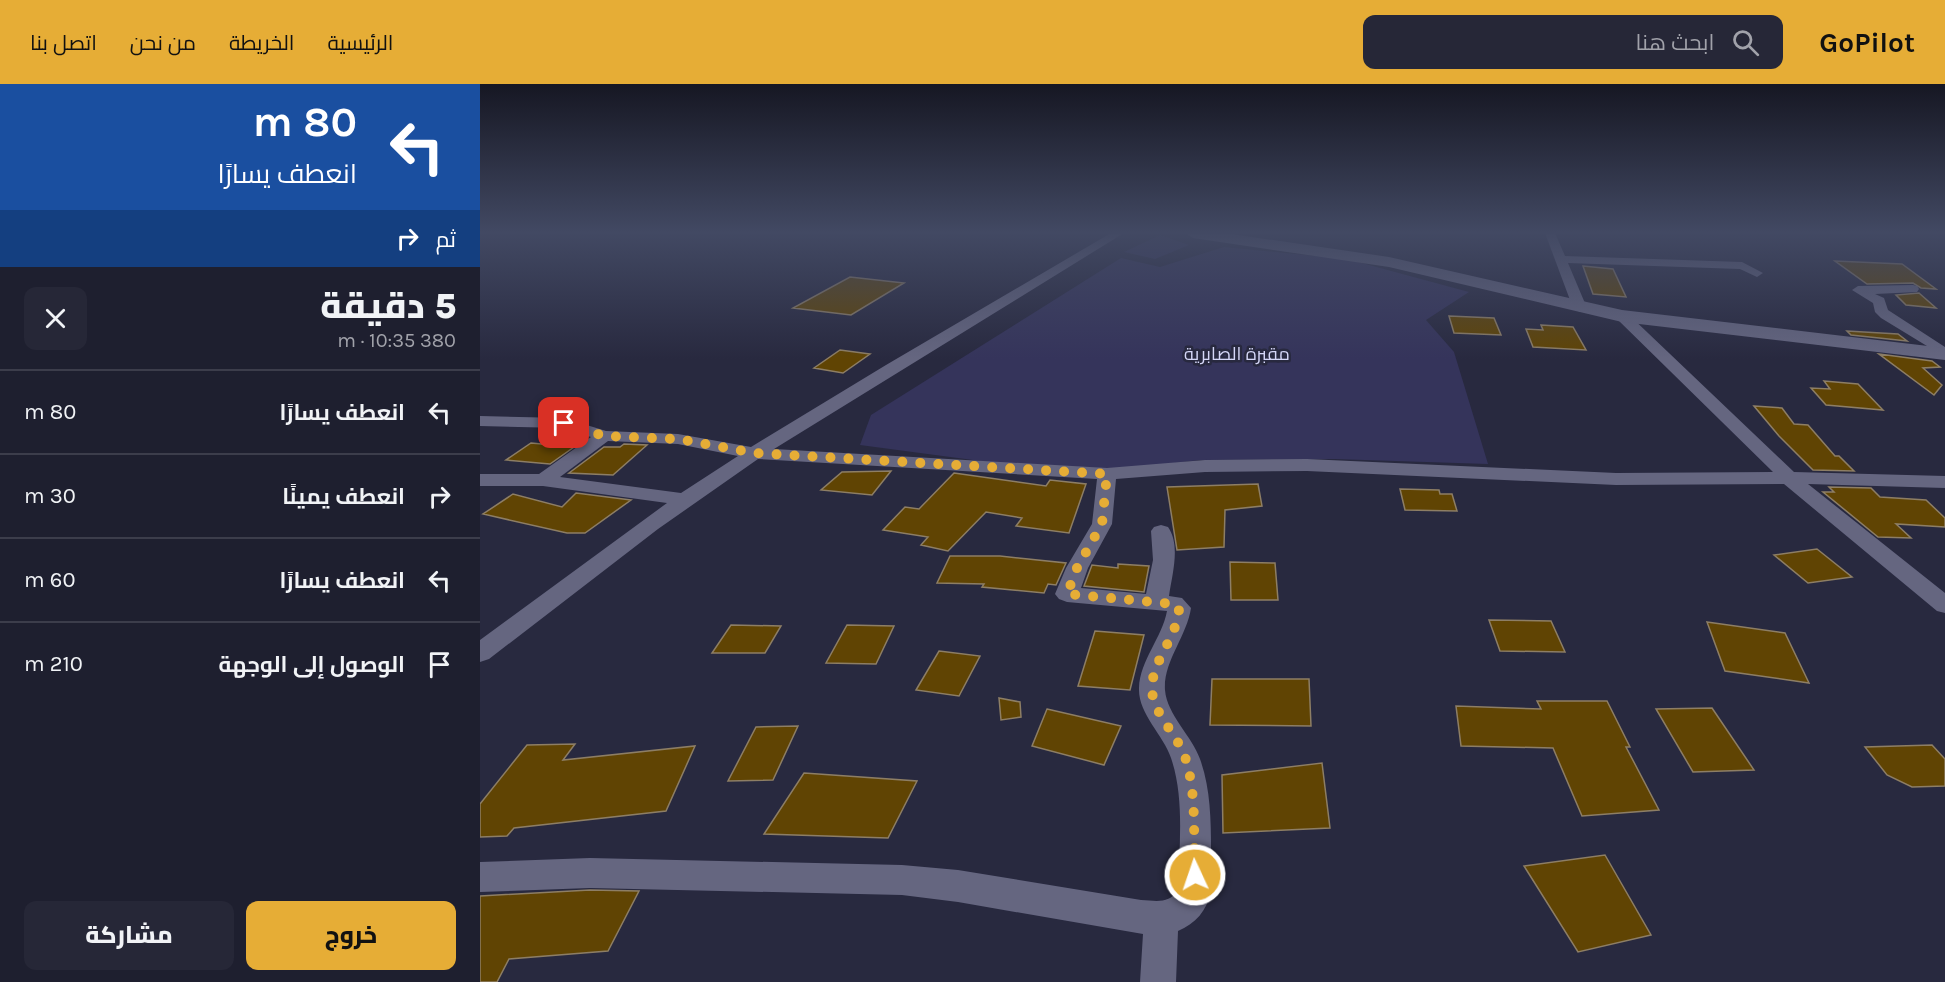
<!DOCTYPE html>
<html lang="ar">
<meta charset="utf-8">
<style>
body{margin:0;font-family:Karla,Cairo,sans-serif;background:#262737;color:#f1f3f6;direction:rtl;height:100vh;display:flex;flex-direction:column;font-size:22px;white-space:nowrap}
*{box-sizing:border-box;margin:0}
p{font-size:20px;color:#a1a2aa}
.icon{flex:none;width:33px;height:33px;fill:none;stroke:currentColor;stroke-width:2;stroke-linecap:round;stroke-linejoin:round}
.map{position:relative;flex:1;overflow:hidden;direction:ltr}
.details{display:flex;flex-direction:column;background:#1e1f2f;width:480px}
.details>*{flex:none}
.guide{background:#1a4fa0;color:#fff;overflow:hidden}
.pin{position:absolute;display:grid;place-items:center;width:51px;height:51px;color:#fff;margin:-26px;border-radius:12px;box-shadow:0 3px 9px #0006}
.me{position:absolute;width:66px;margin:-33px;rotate:357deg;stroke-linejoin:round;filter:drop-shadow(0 0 4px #0008)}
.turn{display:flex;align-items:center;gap:21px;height:126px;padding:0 24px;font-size:27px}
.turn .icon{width:78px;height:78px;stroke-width:2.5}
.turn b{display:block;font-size:42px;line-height:51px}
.then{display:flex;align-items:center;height:57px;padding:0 24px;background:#0003;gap:12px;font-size:22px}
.round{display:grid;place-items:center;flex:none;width:63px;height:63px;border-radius:12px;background:#262737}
.head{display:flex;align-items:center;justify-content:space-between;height:102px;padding:0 24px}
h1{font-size:36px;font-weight:800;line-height:45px}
.button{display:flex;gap:12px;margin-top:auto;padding:12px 24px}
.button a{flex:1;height:69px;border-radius:12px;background:#e6ad36;color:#111;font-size:24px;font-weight:800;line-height:69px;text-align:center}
.button a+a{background:#262737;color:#f1f3f6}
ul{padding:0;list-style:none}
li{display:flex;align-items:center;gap:18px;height:84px;padding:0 24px;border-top:2px solid #3c3d4b}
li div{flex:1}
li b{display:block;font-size:22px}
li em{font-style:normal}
header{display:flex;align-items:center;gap:36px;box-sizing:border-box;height:84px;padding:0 30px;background:#e6ad36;color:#111}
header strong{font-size:28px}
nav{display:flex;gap:33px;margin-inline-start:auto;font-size:21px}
.search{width:420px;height:54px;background:#262737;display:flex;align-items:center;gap:15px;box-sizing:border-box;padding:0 21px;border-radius:12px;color:#a1a2aa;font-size:22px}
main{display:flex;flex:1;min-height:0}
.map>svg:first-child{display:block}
</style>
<header>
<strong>GoPilot</strong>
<div class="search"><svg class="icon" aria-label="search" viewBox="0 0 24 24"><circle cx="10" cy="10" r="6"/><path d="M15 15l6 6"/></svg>ابحث هنا</div>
<nav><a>الرئيسية</a><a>الخريطة</a><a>من نحن</a><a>اتصل بنا</a></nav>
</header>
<main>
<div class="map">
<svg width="1465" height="898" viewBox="0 0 1465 898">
<rect width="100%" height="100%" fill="#28293f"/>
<!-- green -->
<path fill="#35345b" d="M 680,151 L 709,161 L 675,175 L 644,168 Z
M 744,163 L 867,175 L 989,208 L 946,236 L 974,268 L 1008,380 L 854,375 L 720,376 L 597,390 L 380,361 L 391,331 L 641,174 L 680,183 Z"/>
<!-- building -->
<path fill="#604403" stroke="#8d7e65" stroke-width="1.5" d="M 1355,177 L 1422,180 L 1456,205 L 1441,204 L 1433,199 L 1387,200 Z
M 1103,182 L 1133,185 L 1146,213 L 1113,210 Z
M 370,193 L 424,199 L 371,231 L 313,224 Z
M 1439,209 L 1456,224 L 1426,221 L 1416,211 Z
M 969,232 L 1014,234 L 1021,251 L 974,249 Z
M 1061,241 L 1093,243 L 1106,266 L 1053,263 L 1046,245 L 1063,246 Z
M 1367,247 L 1418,250 L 1427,257 L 1371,251 Z
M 360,266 L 390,270 L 363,289 L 334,284 Z
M 1399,270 L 1452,277 L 1460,283 L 1443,284 L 1462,301 L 1454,311 Z
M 1344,297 L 1378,300 L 1403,326 L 1346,321 L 1331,304 L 1350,305 Z
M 1274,322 L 1302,324 L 1314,340 L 1328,341 L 1355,372 L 1359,372 L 1374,387 L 1333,386 L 1299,352 Z
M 51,359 L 94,363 L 70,380 L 26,376 Z
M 144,360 L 167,361 L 133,391 L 89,389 L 124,363 L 140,363 Z
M 411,387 L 392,411 L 341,406 L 362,388 Z
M 474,389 L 566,402 L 570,396 L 606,400 L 589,449 L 536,442 L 542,434 L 506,428 L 468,467 L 441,461 L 448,453 L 403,446 L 425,423 L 439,425 Z
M 778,400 L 782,422 L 745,426 L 744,463 L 697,466 L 687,403 Z
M 1349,403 L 1391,404 L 1400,413 L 1446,416 L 1465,434 L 1465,443 L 1416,440 L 1431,454 L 1398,453 L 1343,408 L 1354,408 Z
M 920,405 L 959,406 L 960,410 L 972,410 L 977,427 L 925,426 Z
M 96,409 L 151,416 L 105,449 L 87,449 L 3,430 L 33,410 L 82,423 Z
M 1337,465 L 1372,493 L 1328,499 L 1294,471 Z
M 470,472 L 520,472 L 586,479 L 576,501 L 568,500 L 564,509 L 502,503 L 504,500 L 457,499 Z
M 750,478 L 795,479 L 798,516 L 751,516 Z
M 638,480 L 669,482 L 664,508 L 604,502 L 612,481 L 638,484 Z
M 1009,536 L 1071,537 L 1085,568 L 1020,567 Z
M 1227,538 L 1305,549 L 1329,599 L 1245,587 Z
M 251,541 L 301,542 L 285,569 L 232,569 Z
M 367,541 L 414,542 L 396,580 L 346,579 Z
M 615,547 L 664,551 L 650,606 L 598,602 Z
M 459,567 L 500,572 L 479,612 L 436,606 Z
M 732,595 L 829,595 L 831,642 L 730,641 Z
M 519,614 L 540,618 L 541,633 L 521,636 Z
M 1057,617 L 1127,617 L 1150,663 L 1146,663 L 1179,726 L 1102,732 L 1073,664 L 981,662 L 976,622 L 1061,625 Z
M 1232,624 L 1274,686 L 1213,688 L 1176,625 Z
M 567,625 L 641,642 L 624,681 L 552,662 Z
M 318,642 L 293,696 L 248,697 L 276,643 Z
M 95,660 L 83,676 L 215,662 L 186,727 L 34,744 L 27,752 L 0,753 L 0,720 L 47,661 Z
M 1452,661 L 1465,675 L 1465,702 L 1432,703 L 1407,691 L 1385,663 Z
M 842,679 L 850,744 L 743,749 L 742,691 Z
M 324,689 L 437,697 L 408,754 L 284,750 Z
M 1125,771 L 1171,851 L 1098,868 L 1044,782 Z
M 110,806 L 159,807 L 128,867 L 29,875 L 17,898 L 0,898 L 0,812 Z"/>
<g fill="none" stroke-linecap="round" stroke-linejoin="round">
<!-- street -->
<path fill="#656680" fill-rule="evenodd" d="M 631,149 L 644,149 L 294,365 L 627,384 L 725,376 L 827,375 L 1136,389 L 1293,388 L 1137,235 L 1135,232 L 1142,228 L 1147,229 L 1314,388 L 1465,392 L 1465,404 L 1328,400 L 1465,509 L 1465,529 L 1457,527 L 1304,400 L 1136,401 L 827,387 L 725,388 L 636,395 L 632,440 L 608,484 L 601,504 L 666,510 L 673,476 L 671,447 L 674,443 L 681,441 L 688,443 C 701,461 692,491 689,512 L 702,514 L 711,524 C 707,552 683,578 685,606 C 687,631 712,652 720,675 C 732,708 731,746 731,780 C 731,789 733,799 731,807 C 727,827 715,840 698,847 L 696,898 L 660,898 L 663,850 L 478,818 L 422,811 L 110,804 L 0,808 L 0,778 L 110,774 L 422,781 L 478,786 L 661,816 C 677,817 689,820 698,806 C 699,764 705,715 691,674 C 683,650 658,630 659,604 C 660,576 682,554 687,527 L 587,518 L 579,515 L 575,510 L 586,484 L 612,440 L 617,395 L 278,375 L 178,445 L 9,575 L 0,578 L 0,556 L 187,419 L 63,402 L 0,402 L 0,390 L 59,390 L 111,353 L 82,344 L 0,342 L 0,332 L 84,334 L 126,347 L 198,350 L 271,363 L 406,281 ZM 128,357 L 198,360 L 258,372 L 201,409 L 80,393 Z
M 1065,149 L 1075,149 L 1085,172 L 1262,178 L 1283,189 L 1277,193 L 1260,185 L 1088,179 L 1107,224 L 1100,228 L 1093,224 Z
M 1433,201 L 1437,202 L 1439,205 L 1437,208 L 1395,210 L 1404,214 L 1408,226 L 1465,263 L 1465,273 L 1401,234 L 1395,228 L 1393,219 L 1372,206 L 1378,202 Z"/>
<!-- secondary -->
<path fill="#656680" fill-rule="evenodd" d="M 705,149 L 745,149 L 909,173 L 1142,226 L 1465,264 L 1465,276 L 1142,238 L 909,183 L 713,154 Z"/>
</g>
<!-- sky -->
<linearGradient id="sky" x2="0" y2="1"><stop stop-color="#161723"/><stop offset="0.54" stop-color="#424963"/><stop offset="1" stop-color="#424963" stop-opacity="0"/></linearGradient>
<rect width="1465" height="275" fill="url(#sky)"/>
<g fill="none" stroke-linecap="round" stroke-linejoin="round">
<!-- route -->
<path stroke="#e6ad36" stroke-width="10" stroke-dasharray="0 18" d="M 84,339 L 124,352 L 198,355 L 274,369 L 627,390 L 622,440 L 597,484 L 587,510 L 694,520 L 699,524 C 698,553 671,577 672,606 C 673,630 699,652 706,676 C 717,712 713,754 715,791"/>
</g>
<g text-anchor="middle" stroke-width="5" stroke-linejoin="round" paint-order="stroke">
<!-- far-park labels -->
<g font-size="18" fill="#d5d7f8" stroke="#28293f">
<text x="757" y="276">مقبرة الصابرية</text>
</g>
</g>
</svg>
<div class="pin" style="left:84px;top:339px;background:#d93025"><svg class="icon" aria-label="arrive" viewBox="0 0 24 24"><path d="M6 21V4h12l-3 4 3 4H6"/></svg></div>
<svg class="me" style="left:715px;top:791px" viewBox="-20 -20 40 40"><circle r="17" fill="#e6ad36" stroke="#fff" stroke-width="3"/><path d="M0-11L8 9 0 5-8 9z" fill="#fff"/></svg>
</div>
<section class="details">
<div class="guide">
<div class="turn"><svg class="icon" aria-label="left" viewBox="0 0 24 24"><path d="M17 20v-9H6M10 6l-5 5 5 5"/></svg><div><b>80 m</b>انعطف يسارًا</div></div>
<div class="then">ثم<svg class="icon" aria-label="right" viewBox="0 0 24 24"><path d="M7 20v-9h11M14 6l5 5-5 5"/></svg></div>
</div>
<div class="head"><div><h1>5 دقيقة</h1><p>380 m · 10:35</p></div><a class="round"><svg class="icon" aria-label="close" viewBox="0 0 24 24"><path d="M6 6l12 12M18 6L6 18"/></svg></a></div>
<ul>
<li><svg class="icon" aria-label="left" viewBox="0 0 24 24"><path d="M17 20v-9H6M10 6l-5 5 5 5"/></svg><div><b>انعطف يسارًا</b></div><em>80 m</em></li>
<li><svg class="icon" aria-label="right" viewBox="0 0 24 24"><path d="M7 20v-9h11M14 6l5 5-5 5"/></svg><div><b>انعطف يمينًا</b></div><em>30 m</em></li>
<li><svg class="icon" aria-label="left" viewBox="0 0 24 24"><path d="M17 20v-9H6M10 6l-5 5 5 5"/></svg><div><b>انعطف يسارًا</b></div><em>60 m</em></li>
<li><svg class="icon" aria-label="arrive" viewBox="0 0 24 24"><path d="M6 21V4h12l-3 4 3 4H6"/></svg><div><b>الوصول إلى الوجهة</b></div><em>210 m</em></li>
</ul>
<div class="button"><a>خروج</a><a>مشاركة</a></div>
</section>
</main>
